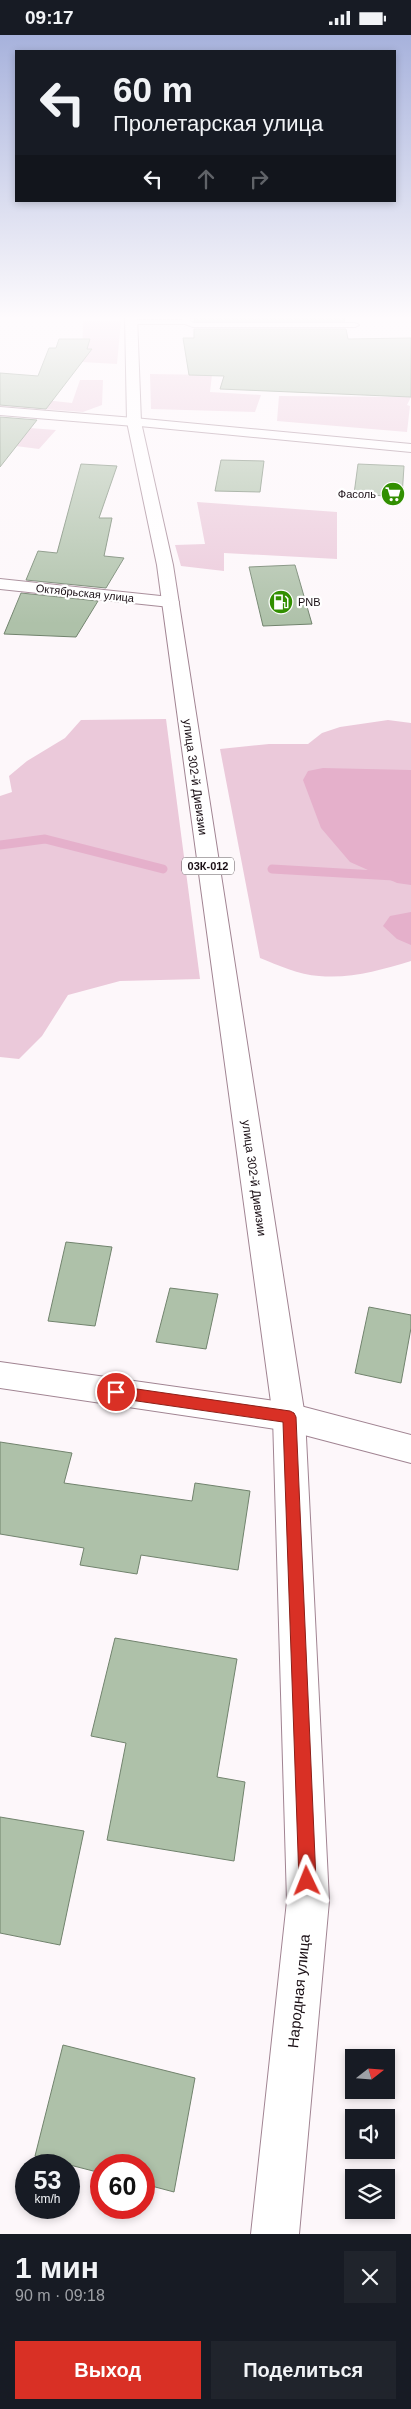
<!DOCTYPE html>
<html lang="ru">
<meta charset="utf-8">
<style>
body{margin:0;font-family:Helvetica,sans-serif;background:#20242c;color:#f1f3f6;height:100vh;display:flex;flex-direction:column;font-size:19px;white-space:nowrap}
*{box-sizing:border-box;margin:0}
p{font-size:16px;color:#9ea1a6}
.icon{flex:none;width:28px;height:28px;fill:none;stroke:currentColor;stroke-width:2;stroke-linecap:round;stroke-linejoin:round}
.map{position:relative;height:2199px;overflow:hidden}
.side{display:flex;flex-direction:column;background:#171b24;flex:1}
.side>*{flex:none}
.top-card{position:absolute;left:15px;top:15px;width:381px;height:152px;border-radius:0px;box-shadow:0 2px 8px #0003;background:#171b24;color:#f1f3f6;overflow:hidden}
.needle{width:32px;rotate:73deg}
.tools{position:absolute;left:345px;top:2014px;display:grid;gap:10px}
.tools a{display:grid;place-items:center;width:50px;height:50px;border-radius:0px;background:#171b24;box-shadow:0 2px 8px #0003;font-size:25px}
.speed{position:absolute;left:15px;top:2119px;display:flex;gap:10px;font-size:25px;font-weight:700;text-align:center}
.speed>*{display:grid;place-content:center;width:65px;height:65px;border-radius:50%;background:#171b24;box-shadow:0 2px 8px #0003;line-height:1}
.speed small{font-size:12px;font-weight:400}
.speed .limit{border:8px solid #d22;background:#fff;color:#111}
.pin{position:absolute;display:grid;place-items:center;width:42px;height:42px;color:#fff;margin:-21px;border:2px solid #fff;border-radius:50%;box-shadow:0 1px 5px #0007}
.me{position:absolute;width:55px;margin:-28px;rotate:358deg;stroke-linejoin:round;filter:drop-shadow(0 0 4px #0008)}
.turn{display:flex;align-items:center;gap:18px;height:105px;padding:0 15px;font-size:22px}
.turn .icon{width:65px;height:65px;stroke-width:2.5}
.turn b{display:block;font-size:35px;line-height:42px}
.lanes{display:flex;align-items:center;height:48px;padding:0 15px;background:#0003;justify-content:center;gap:25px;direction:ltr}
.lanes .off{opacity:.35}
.round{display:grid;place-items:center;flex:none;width:52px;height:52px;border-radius:0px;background:#20242c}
.headline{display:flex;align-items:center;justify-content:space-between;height:85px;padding:0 15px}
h1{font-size:30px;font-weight:700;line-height:38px}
.button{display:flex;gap:10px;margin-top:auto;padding:10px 15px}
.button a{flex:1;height:58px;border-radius:0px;background:#d93025;color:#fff;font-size:20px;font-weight:700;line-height:58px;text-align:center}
.button a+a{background:#20242c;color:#f1f3f6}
.status{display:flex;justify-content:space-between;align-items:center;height:35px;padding:0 25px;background:#171b24;direction:ltr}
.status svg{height:14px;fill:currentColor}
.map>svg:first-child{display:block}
</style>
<div class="status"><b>09:17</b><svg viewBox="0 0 49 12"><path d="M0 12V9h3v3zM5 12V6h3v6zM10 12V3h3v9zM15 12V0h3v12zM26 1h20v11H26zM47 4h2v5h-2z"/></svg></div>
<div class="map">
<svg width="411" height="2199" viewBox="0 0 411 2199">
<rect width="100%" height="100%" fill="#fdf7fa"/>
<!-- green -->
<path fill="#ebc9da" d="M 83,286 L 121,286 L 117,329 L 82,327 Z
M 150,339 L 212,340 L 210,357 L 261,360 L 255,377 L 151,374 Z
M 80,345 L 103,345 L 102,370 L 83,377 L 0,371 L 0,360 L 72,368 Z
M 279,361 L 411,362 L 407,370 L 410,371 L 407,397 L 277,386 Z
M 3,391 L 56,395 L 39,414 L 0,409 L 0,393 Z
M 197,467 L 337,477 L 337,524 L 224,518 L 224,536 L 181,531 L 175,510 L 205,509 Z
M 166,684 L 200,944 L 120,946 L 68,960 L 42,1001 L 19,1024 L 0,1022 L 0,761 L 12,757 L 9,741 L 27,726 L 65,703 L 81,685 Z
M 388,685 L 411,688 L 411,926 C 381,935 351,944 319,941 C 299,940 278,930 260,923 L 220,714 L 269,709 L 308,709 L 322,698 L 340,692 Z"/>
<!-- water -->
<path fill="#e5b0cb" d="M 323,733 L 411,735 L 411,850 L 397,848 L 350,827 L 321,793 L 303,745 L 308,736 Z
M 411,877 L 411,910 L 397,904 L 383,891 L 390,881 Z"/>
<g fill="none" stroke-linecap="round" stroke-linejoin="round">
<!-- stream -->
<path stroke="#e5b0cb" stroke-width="9" d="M 0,810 L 45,804 L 163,834
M 272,834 L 411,842"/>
</g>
<!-- building -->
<path fill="#aec1a9" stroke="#71836d" d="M 195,281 L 344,281 L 345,286 L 194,286 Z
M 194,294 L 346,294 L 348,304 L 411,303 L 411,362 L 220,354 L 224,341 L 189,340 L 183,303 L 194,303 Z
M 59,304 L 90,304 L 87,314 L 92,314 L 46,374 L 0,370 L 0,338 L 38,341 L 49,313 L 56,313 Z
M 0,382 L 37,385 L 0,432 Z
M 221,425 L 264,426 L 260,457 L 215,456 Z
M 81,429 L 117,431 L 99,483 L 112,483 L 104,521 L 124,523 L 106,553 L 26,545 L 38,516 L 57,518 Z
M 358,429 L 404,431 L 402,462 L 354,459 Z
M 295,530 L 312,589 L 263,591 L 249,532 Z
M 21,558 L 98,566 L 76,602 L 4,599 Z
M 66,1207 L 112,1212 L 95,1291 L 48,1286 Z
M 170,1253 L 218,1259 L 206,1314 L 156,1307 Z
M 369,1272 L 411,1280 L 411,1293 L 401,1348 L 355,1338 Z
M 0,1407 L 72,1418 L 64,1448 L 192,1466 L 195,1448 L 250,1456 L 238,1535 L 141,1520 L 137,1539 L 80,1530 L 84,1513 L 0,1499 Z
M 115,1603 L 237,1624 L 217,1742 L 245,1747 L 234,1826 L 107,1805 L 126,1708 L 91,1701 Z
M 0,1782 L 84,1796 L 60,1910 L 0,1898 Z
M 63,2010 L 195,2043 L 174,2157 L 144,2149 L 144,2130 L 101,2130 L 101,2138 L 35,2121 Z"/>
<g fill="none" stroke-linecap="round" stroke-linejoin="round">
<!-- service casing -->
<g stroke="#a18492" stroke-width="2">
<path id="service" d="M 182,281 L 190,281 L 190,286 L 194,288 L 355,288 L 359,290 L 355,292 L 193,292 L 185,289 L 130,289 L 126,287 L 130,285 L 182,285 Z"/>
</g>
<!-- minor casing -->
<g stroke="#a18492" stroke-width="2">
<path id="minor" d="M 0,372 L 134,383 L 141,387 L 134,391 L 0,380 Z
M 0,544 L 170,562 L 176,563 L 179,567 L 176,571 L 170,572 L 0,554 Z
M 0,1327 L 289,1368 L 411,1400 L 411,1428 L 289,1396 L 0,1353 Z"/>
</g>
<!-- tertiary casing -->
<g stroke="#a18492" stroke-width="2">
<path id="tertiary" d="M 134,383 L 411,409 L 411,417 L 129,390 L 127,387 Z"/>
</g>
<!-- primary casing -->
<g stroke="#a18492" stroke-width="2">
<path id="primary" d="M 125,281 L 137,281 L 141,387 L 173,530 L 305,1382 L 329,1866 L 299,2199 L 251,2199 L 287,1866 L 273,1382 L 157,530 L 127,387 Z"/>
</g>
<!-- service -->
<use href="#service" fill="#fff" fill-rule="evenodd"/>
<!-- minor -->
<use href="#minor" fill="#fff" fill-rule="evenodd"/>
<!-- tertiary -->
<use href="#tertiary" fill="#fff" fill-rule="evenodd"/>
<!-- primary -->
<use href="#primary" fill="#fff" fill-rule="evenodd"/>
</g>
<!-- sky -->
<linearGradient id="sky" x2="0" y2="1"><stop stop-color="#a7b2dc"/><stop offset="0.48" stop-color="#fefbfd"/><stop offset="1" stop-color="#fefbfd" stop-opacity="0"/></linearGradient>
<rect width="411" height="589" fill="url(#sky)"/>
<!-- route -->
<path fill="#d93025" stroke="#8d1f18" d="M 116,1351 L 290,1376 L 294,1378 L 296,1382 L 316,1846 L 313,1852 L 307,1855 L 301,1852 L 299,1846 L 283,1387 L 116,1363 L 111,1361 L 109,1357 L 111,1353 Z"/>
<!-- icons -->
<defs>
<g id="supermarket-disc" transform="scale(1.25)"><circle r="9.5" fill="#328f01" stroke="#fff"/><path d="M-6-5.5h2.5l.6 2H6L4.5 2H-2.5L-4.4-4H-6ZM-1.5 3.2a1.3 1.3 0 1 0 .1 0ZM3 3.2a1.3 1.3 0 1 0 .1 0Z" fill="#fff"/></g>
<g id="fuel-disc" transform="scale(1.25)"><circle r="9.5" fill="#328f01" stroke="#fff"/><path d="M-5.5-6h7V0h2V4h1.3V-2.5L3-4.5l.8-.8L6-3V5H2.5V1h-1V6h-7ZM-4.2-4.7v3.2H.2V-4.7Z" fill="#fff"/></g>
</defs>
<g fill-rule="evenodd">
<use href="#supermarket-disc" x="393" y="459"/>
<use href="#fuel-disc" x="281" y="567"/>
</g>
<g text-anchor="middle" stroke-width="4.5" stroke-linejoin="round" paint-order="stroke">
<!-- far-poi labels -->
<g font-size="11" fill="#1a0f15" stroke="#fff" text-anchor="end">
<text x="376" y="463">Фасоль</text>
<text x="298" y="571" text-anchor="start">PNB</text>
</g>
<!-- far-street labels -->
<g font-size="11" fill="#1a0f15" stroke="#fff">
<text transform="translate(85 558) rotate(6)" y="4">Октябрьская улица</text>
</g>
<!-- shield labels -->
<rect fill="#fff" stroke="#5f575b" stroke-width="1" x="182" y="822.5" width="52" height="17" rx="4"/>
<g font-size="11" font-weight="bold" fill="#1a0f15">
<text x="208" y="835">03К-012</text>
</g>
<!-- street labels -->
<g font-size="12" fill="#1a0f15" stroke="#fff">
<text transform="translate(195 742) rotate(82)" y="4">улица 302-й Дивизии</text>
<text transform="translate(254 1143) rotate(82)" y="4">улица 302-й Дивизии</text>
</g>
<!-- near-street labels -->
<g font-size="15" fill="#1a0f15" stroke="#fff">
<text transform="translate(299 1956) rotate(-84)" y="5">Народная улица</text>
</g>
</g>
</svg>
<div class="tools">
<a><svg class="needle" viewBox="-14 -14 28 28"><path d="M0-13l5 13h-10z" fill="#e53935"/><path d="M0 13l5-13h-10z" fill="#9ea1a6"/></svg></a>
<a><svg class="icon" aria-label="sound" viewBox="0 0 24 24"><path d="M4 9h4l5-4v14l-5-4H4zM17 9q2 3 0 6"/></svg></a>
<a><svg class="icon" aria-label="layers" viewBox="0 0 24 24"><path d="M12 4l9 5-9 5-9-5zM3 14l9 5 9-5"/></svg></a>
</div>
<div class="speed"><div>53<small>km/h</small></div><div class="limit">60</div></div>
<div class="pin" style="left:116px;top:1357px;background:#d93025"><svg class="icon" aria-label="arrive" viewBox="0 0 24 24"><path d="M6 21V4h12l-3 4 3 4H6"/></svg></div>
<svg class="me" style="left:307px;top:1846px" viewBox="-20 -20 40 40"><path d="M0-17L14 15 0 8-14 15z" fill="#d93025" stroke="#fff" stroke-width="4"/></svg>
<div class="top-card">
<div class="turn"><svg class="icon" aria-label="left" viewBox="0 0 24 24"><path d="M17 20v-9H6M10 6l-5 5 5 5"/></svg><div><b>60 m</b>Пролетарская улица</div></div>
<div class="lanes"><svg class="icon" aria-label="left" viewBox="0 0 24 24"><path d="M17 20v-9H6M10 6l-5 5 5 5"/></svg><svg class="icon off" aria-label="ahead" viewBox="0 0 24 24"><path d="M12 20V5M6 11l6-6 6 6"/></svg><svg class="icon off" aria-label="right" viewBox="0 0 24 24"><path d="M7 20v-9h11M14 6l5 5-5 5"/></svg></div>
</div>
</div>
<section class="side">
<div class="headline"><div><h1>1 мин</h1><p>90 m · 09:18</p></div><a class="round"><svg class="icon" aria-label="close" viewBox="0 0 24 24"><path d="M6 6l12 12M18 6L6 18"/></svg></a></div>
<div class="button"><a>Выход</a><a>Поделиться</a></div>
</section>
